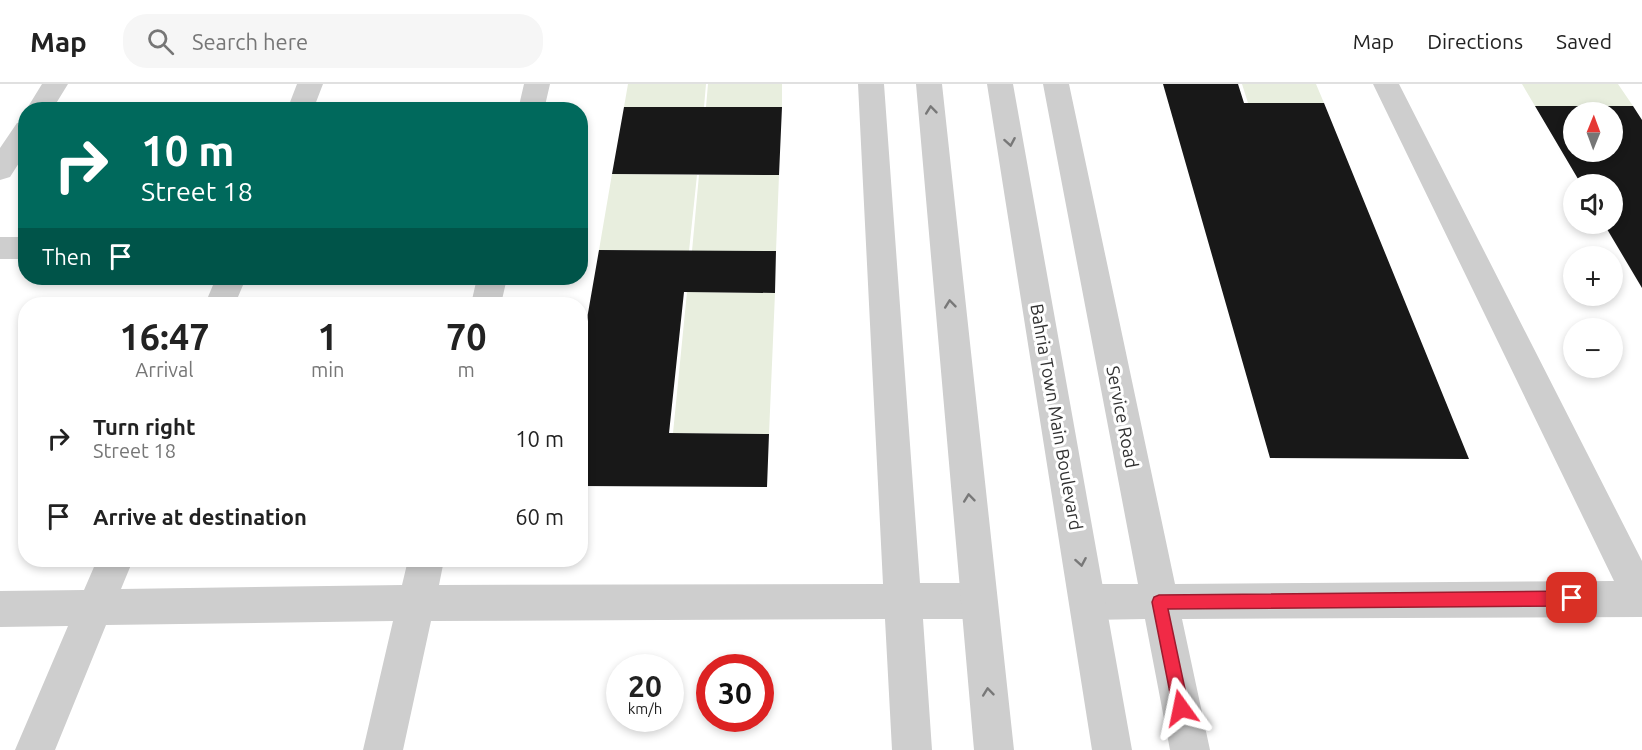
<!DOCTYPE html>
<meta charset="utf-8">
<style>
body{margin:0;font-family:Ubuntu,sans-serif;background:#f6f6f6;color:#222;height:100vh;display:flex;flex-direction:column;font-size:22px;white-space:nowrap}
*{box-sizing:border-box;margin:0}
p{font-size:20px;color:#767676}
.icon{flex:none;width:33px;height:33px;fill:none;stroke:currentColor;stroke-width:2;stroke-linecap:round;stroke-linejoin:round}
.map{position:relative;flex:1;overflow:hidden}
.panel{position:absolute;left:18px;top:213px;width:570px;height:270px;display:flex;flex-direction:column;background:#fff;border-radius:24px;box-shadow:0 3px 9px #0003}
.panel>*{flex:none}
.top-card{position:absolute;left:18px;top:18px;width:570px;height:183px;border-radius:24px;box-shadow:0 3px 9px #0003;background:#00695c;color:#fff;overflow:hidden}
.needle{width:39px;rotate:1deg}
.tools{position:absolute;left:1563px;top:18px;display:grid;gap:12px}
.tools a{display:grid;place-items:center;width:60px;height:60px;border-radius:50%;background:#fff;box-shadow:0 3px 9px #0003;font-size:30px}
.speed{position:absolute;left:606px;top:570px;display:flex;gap:12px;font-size:30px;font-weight:700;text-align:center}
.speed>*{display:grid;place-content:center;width:78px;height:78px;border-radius:50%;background:#fff;box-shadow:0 3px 9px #0003;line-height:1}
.speed small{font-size:15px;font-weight:400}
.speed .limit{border:9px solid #d22;background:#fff;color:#111}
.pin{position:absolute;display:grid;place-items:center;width:51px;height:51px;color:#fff;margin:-26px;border-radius:12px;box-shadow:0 3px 9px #0006}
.me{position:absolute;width:66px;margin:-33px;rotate:348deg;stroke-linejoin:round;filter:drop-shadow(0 0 4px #0008)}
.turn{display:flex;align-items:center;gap:21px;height:126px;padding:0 24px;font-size:27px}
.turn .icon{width:78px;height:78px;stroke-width:2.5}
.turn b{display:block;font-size:42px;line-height:51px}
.then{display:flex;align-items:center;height:57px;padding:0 24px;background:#0003;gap:12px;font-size:22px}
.eta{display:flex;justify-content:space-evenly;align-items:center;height:102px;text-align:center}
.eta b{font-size:36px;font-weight:600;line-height:42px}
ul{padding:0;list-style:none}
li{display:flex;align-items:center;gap:18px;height:78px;padding:0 24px}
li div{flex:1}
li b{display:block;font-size:22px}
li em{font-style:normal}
header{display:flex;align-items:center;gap:36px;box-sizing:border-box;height:84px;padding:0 30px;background:#fff;border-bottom:2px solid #e0e0e0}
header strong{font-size:28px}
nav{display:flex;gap:33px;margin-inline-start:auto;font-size:21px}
.search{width:420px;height:54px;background:#f6f6f6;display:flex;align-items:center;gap:15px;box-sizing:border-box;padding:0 21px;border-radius:24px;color:#767676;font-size:22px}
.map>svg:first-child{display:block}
</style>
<header>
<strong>Map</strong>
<div class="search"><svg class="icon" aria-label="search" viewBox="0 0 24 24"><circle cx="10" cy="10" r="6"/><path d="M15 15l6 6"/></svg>Search here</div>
<nav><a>Map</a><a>Directions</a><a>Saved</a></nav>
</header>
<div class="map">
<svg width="1642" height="666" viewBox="0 0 1642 666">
<rect width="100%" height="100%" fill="#fff"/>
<!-- green -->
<path fill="#e8eede" d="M 628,0 L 706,0 L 704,23 L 624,23 Z
M 708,0 L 782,0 L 782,23 L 706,23 Z
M 1242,0 L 1316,0 L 1324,19 L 1248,19 Z
M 1522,0 L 1618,0 L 1633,22 L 1535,22 Z
M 612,90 L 697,91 L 689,167 L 599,166 Z
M 699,91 L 779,91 L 776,167 L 692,167 Z
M 687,208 L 775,209 L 769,350 L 673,349 Z"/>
<!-- building -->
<path fill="#181818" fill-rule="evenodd" d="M 1163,0 L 1238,0 L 1244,19 L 1324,19 L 1469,375 L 1270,374 Z
M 1535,22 L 1633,22 L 1642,36 L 1642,204 L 1604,140 L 1612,140 L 1612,100 L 1581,100 ZM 1574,28 L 1612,28 L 1612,68 L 1574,68 Z
M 624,23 L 782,23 L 779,91 L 612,90 Z
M 599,166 L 776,167 L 775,209 L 684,208 L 669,349 L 769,350 L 767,403 L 580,402 L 580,275 Z"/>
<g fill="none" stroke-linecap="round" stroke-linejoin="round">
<!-- minor -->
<path fill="#cecece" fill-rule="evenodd" d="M 42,0 L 68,0 L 52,26 L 26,26 Z
M 297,0 L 323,0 L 313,26 L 287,26 Z
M 524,0 L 550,0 L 544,26 L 518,26 Z
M 858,0 L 884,0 L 920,499 L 979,499 L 992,504 L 997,517 L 992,530 L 979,535 L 923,535 L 932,666 L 892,666 L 885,535 L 431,537 L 403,666 L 363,666 L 393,537 L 106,541 L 55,666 L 15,666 L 68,542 L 0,543 L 0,507 L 84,506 L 97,476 L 133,476 L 121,505 L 402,501 L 408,476 L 444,476 L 439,501 L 883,500 Z
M 1043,0 L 1069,0 L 1175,500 L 1614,497 L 1373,0 L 1399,0 L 1642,477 L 1642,533 L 1182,535 L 1210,666 L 1170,666 L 1145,535 L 1088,536 L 1075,531 L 1070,518 L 1075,505 L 1088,500 L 1138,500 Z
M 26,37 L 26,68 L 10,93 L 0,96 L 0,64 L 17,39 Z
M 0,153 L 26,153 L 26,175 L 0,175 Z
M 216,194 L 246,194 L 235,220 L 205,220 Z
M 477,194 L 507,194 L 501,220 L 471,220 Z"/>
<!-- tertiary -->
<path fill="#cecece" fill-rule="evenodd" d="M 916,0 L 942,0 L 1014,666 L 974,666 Z
M 987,0 L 1013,0 L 1132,666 L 1092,666 Z"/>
</g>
<!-- one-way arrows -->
<defs><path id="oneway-chevron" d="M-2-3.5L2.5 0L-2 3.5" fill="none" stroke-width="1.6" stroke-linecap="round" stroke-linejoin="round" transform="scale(1.5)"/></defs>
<g stroke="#787878">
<use href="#oneway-chevron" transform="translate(931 26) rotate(-96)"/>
<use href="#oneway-chevron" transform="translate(1010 58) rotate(80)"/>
<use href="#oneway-chevron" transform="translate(950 220) rotate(-96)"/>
<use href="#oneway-chevron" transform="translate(969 414) rotate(-96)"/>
<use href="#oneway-chevron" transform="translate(1081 478) rotate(80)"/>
<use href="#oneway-chevron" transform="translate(988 608) rotate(-96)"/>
</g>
<!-- route -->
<path fill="#f12a46" stroke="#9d1b2e" stroke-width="1.5" d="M 1572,507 L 1578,509 L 1580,514 L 1578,520 L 1572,522 L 1168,525 L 1189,624 L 1187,629 L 1181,632 L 1175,629 L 1173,624 L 1152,518 L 1154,513 L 1159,511 Z"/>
<g text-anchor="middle" stroke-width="6" stroke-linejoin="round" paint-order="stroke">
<!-- street labels -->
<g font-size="18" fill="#313131" stroke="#fff">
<text transform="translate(1056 333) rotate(80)" y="6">Bahria Town Main Boulevard</text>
<text transform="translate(1122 333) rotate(79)" y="6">Service Road</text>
</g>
</g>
</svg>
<div class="tools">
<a><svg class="needle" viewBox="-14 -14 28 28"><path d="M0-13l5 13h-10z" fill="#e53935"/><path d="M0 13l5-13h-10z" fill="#767676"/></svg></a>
<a><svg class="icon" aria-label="sound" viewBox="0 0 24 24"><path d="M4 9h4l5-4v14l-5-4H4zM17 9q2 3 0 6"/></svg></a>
<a>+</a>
<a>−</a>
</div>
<div class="speed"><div>20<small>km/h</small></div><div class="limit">30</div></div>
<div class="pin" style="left:1572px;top:514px;background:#d93025"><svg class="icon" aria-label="arrive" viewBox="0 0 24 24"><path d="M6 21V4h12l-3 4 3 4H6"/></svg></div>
<svg class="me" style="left:1181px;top:624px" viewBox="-20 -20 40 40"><path d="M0-17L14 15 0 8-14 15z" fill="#f12a46" stroke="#fff" stroke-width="4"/></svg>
<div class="top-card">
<div class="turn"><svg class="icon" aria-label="right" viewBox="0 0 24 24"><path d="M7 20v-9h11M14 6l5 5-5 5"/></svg><div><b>10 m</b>Street 18</div></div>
<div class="then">Then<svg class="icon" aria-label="arrive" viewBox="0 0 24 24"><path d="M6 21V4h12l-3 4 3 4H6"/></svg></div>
</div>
<section class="panel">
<div class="eta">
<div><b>16:47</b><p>Arrival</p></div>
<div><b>1</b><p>min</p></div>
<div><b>70</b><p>m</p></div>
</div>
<ul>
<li><svg class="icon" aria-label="right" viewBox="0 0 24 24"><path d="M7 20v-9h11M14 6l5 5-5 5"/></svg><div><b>Turn right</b><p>Street 18</p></div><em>10 m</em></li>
<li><svg class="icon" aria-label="arrive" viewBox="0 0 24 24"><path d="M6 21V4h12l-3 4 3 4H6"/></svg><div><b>Arrive at destination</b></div><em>60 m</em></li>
</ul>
</section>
</div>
